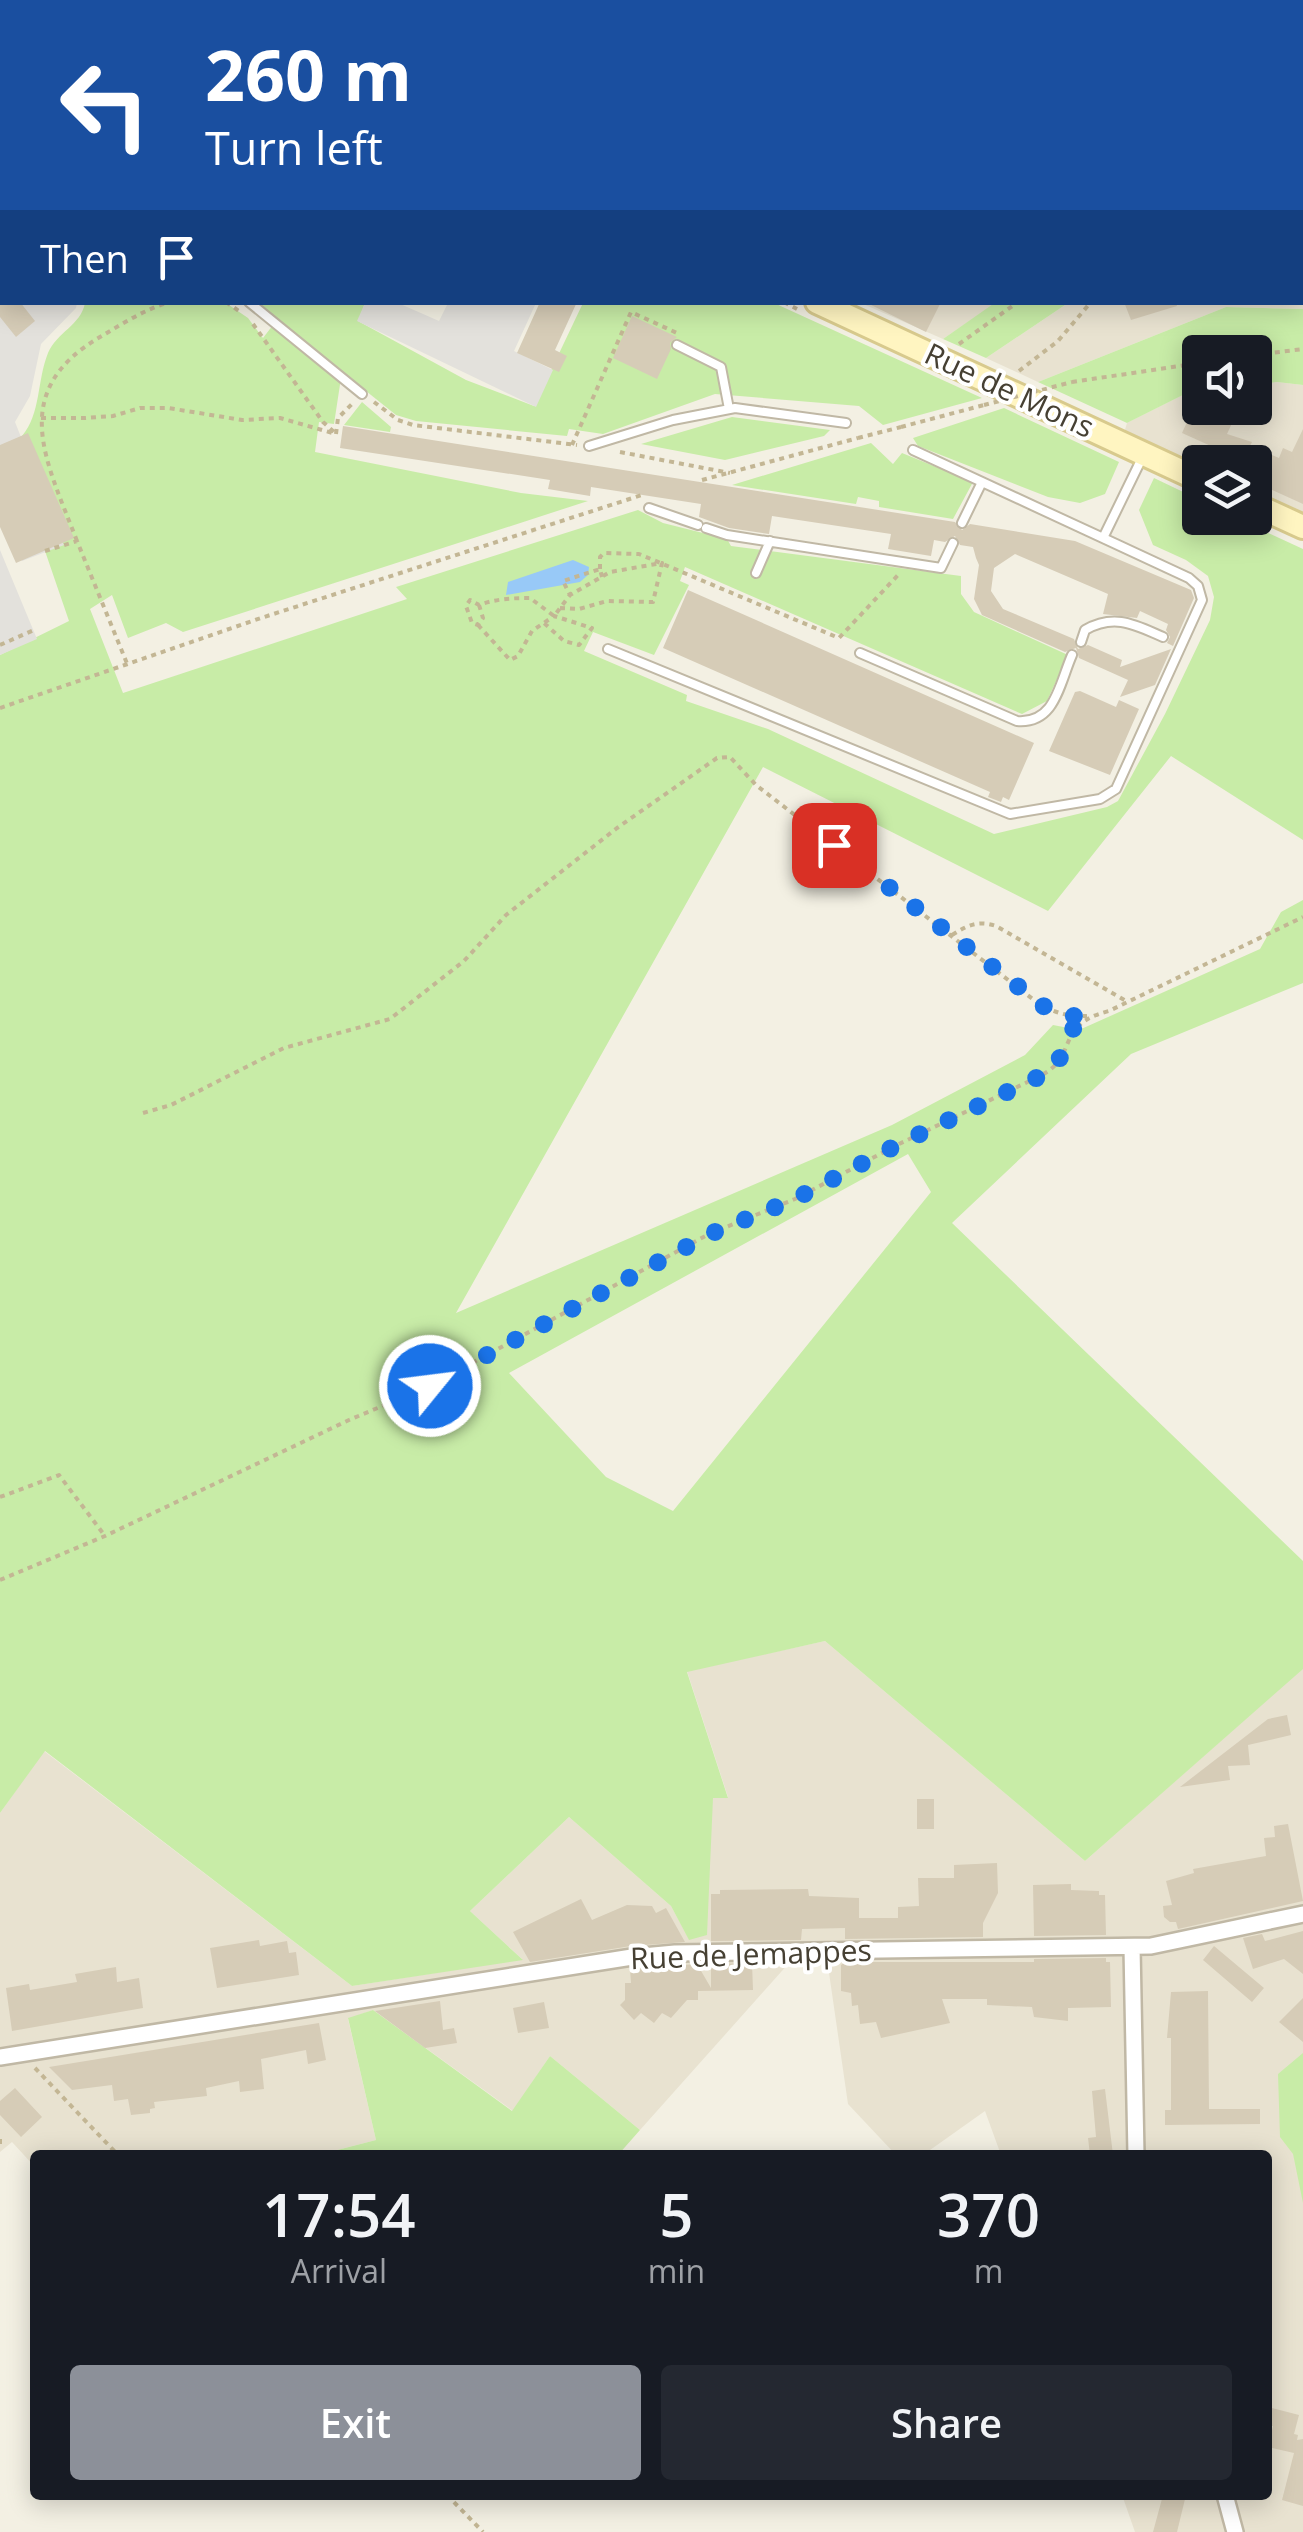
<!DOCTYPE html>
<style>
body{margin:0;font-family:"Open Sans",sans-serif;background:#242831;color:#f1f3f6;height:100vh;display:flex;flex-direction:column;font-size:38px;white-space:nowrap}
*{box-sizing:border-box;margin:0}
p{font-size:32px;color:#9ea1a6}
.icon{flex:none;width:55px;height:55px;fill:none;stroke:currentColor;stroke-width:2;stroke-linecap:round;stroke-linejoin:round}
.map{position:relative;flex:1;overflow:hidden}
.panel{position:absolute;left:30px;top:2150px;width:1242px;height:350px;display:flex;flex-direction:column;background:#171b24;border-radius:10px;box-shadow:0 5px 25px #0003}
.panel>*{flex:none}
.top-card{position:absolute;left:0px;top:0px;width:1305px;height:305px;box-shadow:0 5px 25px #0003;background:#1a4fa0;color:#fff;overflow:hidden}
.tools{position:absolute;left:1182px;top:335px;display:grid;gap:20px}
.tools a{display:grid;place-items:center;width:90px;height:90px;border-radius:10px;background:#171b24;box-shadow:0 5px 25px #0003;font-size:50px}
.pin{position:absolute;display:grid;place-items:center;width:85px;height:85px;color:#fff;margin:-42px;border-radius:20px;box-shadow:0 5px 15px #0006}
.me{position:absolute;width:110px;margin:-55px;rotate:61deg;stroke-linejoin:round;filter:drop-shadow(0 0 8px #0008)}
.turn{display:flex;align-items:center;gap:35px;height:210px;padding:0 40px;font-size:45px}
.turn .icon{width:130px;height:130px;stroke-width:2.5}
.turn b{display:block;font-size:70px;line-height:85px}
.then{display:flex;align-items:center;height:95px;padding:0 40px;background:#0003;gap:20px;font-size:38px}
.eta{display:flex;justify-content:space-evenly;align-items:center;height:170px;text-align:center}
.eta b{font-size:60px;font-weight:600;line-height:70px}
.action{display:flex;gap:20px;margin-top:auto;padding:20px 40px}
.action a{flex:1;height:115px;border-radius:10px;background:#8c9099;color:#fff;font-size:40px;font-weight:600;line-height:115px;text-align:center}
.action a+a{background:#242831;color:#f1f3f6}
.map>svg:first-child{display:block}
</style>
<div class="map">
<svg width="1303" height="2532" viewBox="0 0 1303 2532">
<rect width="100%" height="100%" fill="#f3f0e3"/>
<!-- residential -->
<path fill="#e8e2d0" d="M 222,0 L 467,0 L 473,2 L 221,2 Z
M 1303,262 L 1303,309 L 1226,307 L 1038,382 L 986,358 L 1068,303 L 1302,302 Z
M 861,303 L 996,303 L 943,339 Z
M 1277,382 L 1303,385 L 1303,527 L 1255,505 L 1255,462 L 1200,462 L 1200,480 L 1121,443 L 1127,423 L 1187,393 L 1200,391 L 1200,408 L 1255,408 L 1255,385 Z
M 825,1641 L 1085,1861 L 1303,1668 L 1303,2532 L 1135,2532 L 1122,2495 L 1268,2495 L 1268,2155 L 1001,2155 L 985,2111 L 923,2155 L 896,2155 L 848,2104 L 826,1952 L 798,1953 L 640,2130 L 550,2056 L 513,2111 L 373,2010 L 348,2019 L 376,2140 L 318,2155 L 35,2155 L 35,2167 L 12,2142 L 0,2152 L 0,1813 L 44,1751 L 352,1986 L 522,1959 L 470,1911 L 569,1817 L 671,1906 L 689,1939 L 713,1797 L 728,1797 L 687,1671 Z"/>
<!-- industrial -->
<path fill="#e5e0d8" d="M 467,0 L 1303,0 L 1303,262 L 1302,2 Z"/>
<!-- green -->
<path fill="#c8eca7" fill-rule="evenodd" d="M 467,0 L 722,0 L 728,2 L 473,2 Z
M 996,302 L 1068,302 L 1068,303 L 986,358 L 943,339 Z
M 85,303 L 226,303 L 248,318 L 263,338 L 273,325 L 341,378 L 334,424 L 319,422 L 315,452 L 521,493 L 588,501 L 183,632 L 166,623 L 128,638 L 112,595 L 90,609 L 123,693 L 407,599 L 396,587 L 638,510 L 663,523 L 727,539 L 731,546 L 961,576 L 961,594 L 974,612 L 1068,655 L 1047,701 L 1022,714 L 685,567 L 680,581 L 689,585 L 654,655 L 593,632 L 584,651 L 687,695 L 686,701 L 768,729 L 994,834 L 1107,807 L 1118,801 L 1165,714 L 1210,620 L 1214,597 L 1208,576 L 1186,560 L 1153,545 L 1139,510 L 1154,478 L 1200,500 L 1200,518 L 1236,518 L 1303,549 L 1303,840 L 1171,756 L 1048,911 L 763,767 L 456,1313 L 892,1125 L 1025,1055 L 1053,1025 L 1079,1030 L 1260,949 L 1281,912 L 1303,900 L 1303,983 L 1131,1054 L 952,1223 L 1303,1561 L 1303,1669 L 1085,1861 L 825,1641 L 687,1672 L 728,1798 L 713,1798 L 707,1935 L 689,1940 L 671,1906 L 569,1817 L 470,1911 L 523,1960 L 352,1986 L 45,1751 L 0,1813 L 0,655 L 69,621 L 45,551 L 63,545 L 22,436 C 41,414 37,380 48,353 C 57,332 81,325 85,303 ZM 908,1154 L 931,1192 L 673,1511 L 606,1477 L 509,1373 Z
M 256,303 L 365,303 L 358,321 L 466,380 L 534,406 L 583,303 L 774,303 L 982,398 L 883,425 L 859,406 L 715,394 L 603,434 L 569,429 L 567,436 L 416,421 L 396,415 Z
M 1226,307 L 1303,309 L 1303,385 L 1277,382 L 1255,385 L 1255,352 L 1200,352 L 1200,391 L 1187,393 L 1127,423 L 1038,382 Z
M 362,402 L 391,427 L 390,432 L 344,425 Z
M 1004,408 L 1119,462 L 1105,494 L 1080,503 L 1048,497 L 918,446 L 913,438 Z
M 732,417 L 830,430 L 824,436 L 725,460 L 641,444 Z
M 871,443 L 893,464 L 902,453 L 973,482 L 953,519 L 879,507 L 879,501 L 858,497 L 856,504 L 732,485 Z
M 373,2010 L 512,2111 L 550,2056 L 640,2130 L 618,2155 L 318,2155 L 376,2140 L 348,2018 Z
M 1303,2053 L 1303,2203 L 1293,2154 L 1280,2137 L 1278,2074 Z"/>
<!-- parking -->
<path fill="#e3e1dc" d="M 0,15 L 2,302 L 77,303 L 76,308 L 41,344 L 30,396 L 15,422 L 64,545 L 22,561 L 0,509 Z
M 365,303 L 398,303 L 439,321 L 448,303 L 536,303 L 514,351 L 553,370 L 536,407 L 357,321 Z
M 0,550 L 37,639 L 0,655 Z"/>
<!-- water -->
<path fill="#98c9f7" d="M 573,560 L 589,567 L 588,575 L 580,582 L 506,595 L 508,582 Z"/>
<!-- building -->
<path fill="#d6ccb7" d="M 0,302 L 20,302 L 35,321 L 16,337 L 0,317 Z
M 540,302 L 577,302 L 555,350 L 567,356 L 559,372 L 517,353 Z
M 865,302 L 941,302 L 926,332 Z
M 1124,302 L 1176,302 L 1177,306 L 1131,320 Z
M 632,316 L 677,337 L 670,343 L 671,349 L 657,379 L 613,358 Z
M 1216,408 L 1239,408 L 1227,434 L 1252,442 L 1250,446 L 1279,458 L 1283,448 L 1292,452 L 1303,429 L 1303,504 L 1255,482 L 1255,462 L 1229,462 L 1233,456 L 1182,433 L 1192,411 Z
M 343,426 L 955,522 L 962,530 L 970,524 L 1075,541 L 1191,590 L 1194,598 L 1173,646 L 1167,643 L 1170,637 L 1166,630 L 1168,624 L 1140,611 L 1137,618 L 1103,614 L 1108,594 L 1015,554 L 994,568 L 991,591 L 1003,609 L 1074,639 L 1078,649 L 1088,645 L 1122,660 L 1120,667 L 1171,649 L 1155,685 L 1120,697 L 1128,680 L 1079,658 L 1076,648 L 1065,652 L 982,615 L 974,599 L 979,565 L 976,558 L 973,547 L 960,545 L 955,536 L 945,542 L 934,540 L 931,556 L 888,549 L 891,534 L 772,516 L 769,534 L 729,528 L 699,517 L 701,504 L 591,487 L 590,496 L 548,489 L 550,480 L 340,448 Z
M 28,433 L 74,538 L 16,563 L 0,527 L 0,445 Z
M 688,590 L 1034,743 L 1009,800 L 1003,797 L 1001,802 L 988,797 L 990,792 L 663,648 Z
M 1080,691 L 1116,707 L 1119,700 L 1139,709 L 1110,775 L 1049,751 L 1075,692 Z
M 1287,1715 L 1291,1735 L 1248,1745 L 1250,1765 L 1228,1766 L 1230,1780 L 1180,1787 L 1268,1719 Z
M 917,1799 L 934,1799 L 934,1829 L 917,1829 Z
M 1288,1824 L 1303,1901 L 1178,1929 L 1176,1922 L 1170,1922 L 1164,1917 L 1163,1906 L 1172,1905 L 1166,1881 L 1194,1873 L 1193,1869 L 1266,1856 L 1264,1838 L 1275,1837 L 1274,1826 Z
M 997,1863 L 998,1893 L 983,1923 L 983,1937 L 845,1939 L 845,1928 L 802,1929 L 801,1940 L 711,1941 L 711,1894 L 720,1894 L 720,1890 L 808,1889 L 809,1896 L 859,1898 L 859,1918 L 898,1918 L 898,1907 L 919,1906 L 918,1878 L 954,1878 L 954,1865 Z
M 1071,1884 L 1071,1890 L 1099,1891 L 1099,1895 L 1105,1895 L 1106,1935 L 1034,1936 L 1033,1885 Z
M 581,1899 L 592,1920 L 627,1905 L 652,1906 L 656,1913 L 666,1908 L 685,1942 L 631,1946 L 530,1962 L 513,1932 Z
M 1303,1931 L 1303,1974 L 1284,1959 L 1253,1969 L 1243,1938 L 1262,1934 L 1265,1941 Z
M 259,1940 L 260,1946 L 287,1941 L 289,1953 L 296,1952 L 299,1975 L 217,1988 L 210,1948 Z
M 1214,1946 L 1264,1988 L 1252,2002 L 1203,1960 Z
M 1106,1958 L 1106,1962 L 1110,1962 L 1111,2007 L 1068,2008 L 1068,2021 L 1034,2017 L 1032,2007 L 987,2005 L 987,1999 L 942,1999 L 950,2023 L 881,2038 L 876,2022 L 860,2024 L 858,2005 L 852,2006 L 851,1993 L 841,1991 L 841,1965 L 845,1962 L 1034,1962 L 1034,1959 Z
M 752,1963 L 753,1990 L 698,1991 L 698,2000 L 687,2000 L 671,2018 L 662,2013 L 654,2023 L 641,2013 L 634,2020 L 620,2005 L 625,2000 L 625,1983 L 631,1983 L 630,1969 L 697,1964 L 711,1988 L 711,1964 Z
M 116,1967 L 117,1982 L 139,1978 L 143,2008 L 12,2031 L 6,1988 L 29,1984 L 30,1990 L 77,1982 L 75,1974 Z
M 1208,1991 L 1209,2109 L 1260,2109 L 1260,2124 L 1165,2125 L 1165,2110 L 1171,2110 L 1171,2038 L 1167,2038 L 1171,1992 Z
M 1303,1998 L 1303,2042 L 1279,2022 Z
M 440,2001 L 443,2030 L 454,2028 L 457,2043 L 425,2048 L 375,2011 Z
M 544,2002 L 549,2028 L 518,2033 L 513,2008 Z
M 319,2023 L 326,2060 L 308,2064 L 306,2050 L 261,2059 L 264,2089 L 240,2092 L 239,2081 L 206,2088 L 207,2096 L 154,2102 L 155,2108 L 150,2109 L 150,2113 L 131,2115 L 128,2099 L 114,2101 L 112,2085 L 72,2090 L 49,2067 Z
M 15,2088 L 42,2117 L 21,2137 L 0,2115 L 0,2101 Z
M 1105,2089 L 1113,2155 L 1090,2155 L 1088,2138 L 1096,2137 L 1092,2091 Z
M 1268,2407 L 1299,2415 L 1294,2434 L 1298,2435 L 1297,2440 L 1303,2439 L 1303,2506 L 1282,2500 L 1294,2453 L 1268,2447 L 1273,2426 L 1268,2426 Z
M 1163,2495 L 1186,2495 L 1177,2532 L 1153,2532 Z"/>
<g fill="none" stroke-linecap="round" stroke-linejoin="round">
<!-- lane casing -->
<g stroke="#c0b8a5" stroke-width="12">
<path id="lane" d="M 0,133 L 2,135
M 249,302 L 362,394
M 677,345 L 721,367 L 729,409
M 589,446 L 673,420 L 735,408 L 846,423
M 913,450 L 1103,538 L 1142,458
M 649,508 L 698,525
M 962,523 L 982,482
M 706,528 L 727,535 L 941,568 L 953,543
M 756,573 L 770,541
M 1081,642 L 1085,630 C 1115,613 1135,625 1163,637
M 608,649 L 1010,814 L 1100,799 L 1116,789 L 1202,600 L 1198,586 L 1189,578 L 1103,538
M 860,653 L 1017,721 C 1055,724 1059,685 1072,655"/>
</g>
<!-- street casing -->
<g stroke="#c0b8a5" stroke-width="20">
<path id="street" d="M 1132,1947 L 1136,2155
M 0,2057 L 632,1957 L 675,1953 L 1151,1946 L 1303,1914
M 1225,2495 L 1235,2532"/>
</g>
<!-- secondary casing -->
<g stroke="#d8ca8d" stroke-width="28">
<path id="secondary" d="M 143,0 L 149,2
M 167,0 L 172,2
M 817,302 L 1200,480
M 1255,505 L 1303,527"/>
</g>
<!-- path -->
<path stroke="#c3b694" stroke-width="4" stroke-dasharray="5 5" stroke-linecap="butt" d="M 1302,238 L 1303,238
M 226,302 L 239,311
M 784,302 L 797,309
M 253,324 L 323,422 L 334,432
M 959,344 L 1018,302
M 1255,355 L 1303,349
M 1019,371 L 1058,341 L 1091,302
M 1072,382 L 1200,363
M 374,402 L 398,420 L 413,425 L 577,445
M 41,418 L 85,418 L 113,416 L 140,408 L 168,408 L 242,420 L 280,418 L 336,434
M 901,427 L 984,405
M 336,434 L 338,418 L 352,404
M 572,445 L 631,312 L 677,333
M 620,452 L 730,473
M 702,480 L 858,438
M 77,541 C 46,460 7,392 100,337 C 122,324 145,309 170,302
M 45,551 L 77,541 L 128,666
M 600,569 L 600,557 L 604,553 L 639,554 L 839,638 L 899,574
M 479,605 L 483,618 L 478,625 L 472,623 L 466,606 L 470,600 L 479,605 C 495,599 512,598 530,598 L 554,616 L 570,595 L 563,581 L 600,569 L 602,577
M 560,608 L 579,609 L 607,601 L 653,602 L 662,563 L 610,572 L 570,595
M 478,625 L 510,660 L 518,656 L 532,631 L 554,616 L 592,628 L 579,645 L 564,641 L 544,623
M 0,645 L 34,630
M 0,708 L 261,618 L 645,494
M 952,935 C 968,925 978,920 996,926 L 1128,1002
M 143,1113 L 171,1105 L 284,1048 L 390,1019 L 464,961 L 506,915 L 617,828 L 717,758 L 730,757 L 756,785 L 1034,1000 C 1052,1012 1066,1017 1087,1016
M 0,1497 L 59,1475 L 105,1536
M 0,1580 L 105,1536 L 349,1420 L 430,1386 L 709,1234 L 795,1199 L 899,1144 L 1040,1076 C 1080,1056 1053,1025 1109,1011 L 1303,917
M 35,2068 L 118,2155
M 0,2139 L 0,2147
M 447,2495 L 483,2532"/>
<!-- lane -->
<use href="#lane" stroke="#fff" stroke-width="8"/>
<!-- street -->
<use href="#street" stroke="#fff" stroke-width="15"/>
<!-- secondary -->
<use href="#secondary" stroke="#fff5c1" stroke-width="22"/>
<!-- path-bridge -->
<path stroke="#c3b694" stroke-width="4" stroke-dasharray="5 5" stroke-linecap="butt" d="M 984,405 L 1072,382
M 858,438 L 901,427"/>
</g>
<g fill="none" stroke-linecap="round" stroke-linejoin="round">
<!-- route -->
<path stroke="#1a73e8" stroke-width="18" stroke-dasharray="0 32.4" d="M 430,1386 L 710,1234 L 795,1199 L 899,1144 L 1053,1070 L 1070,1040 L 1074,1026 L 1087,1016 L 1069,1016 L 1050,1011 L 834,845"/>
</g>
<g text-anchor="middle" stroke-width="8" stroke-linejoin="round" paint-order="stroke">
<!-- street labels -->
<g font-size="30" fill="#464033" stroke="#fff">
<text transform="translate(1009 391) rotate(25)" y="10">Rue de Mons</text>
<text transform="translate(751 1955) rotate(-2)" y="10">Rue de Jemappes</text>
</g>
</g>
</svg>
<div class="tools">
<a><svg class="icon" aria-label="sound" viewBox="0 0 24 24"><path d="M4 9h4l5-4v14l-5-4H4zM17 9q2 3 0 6"/></svg></a>
<a><svg class="icon" aria-label="layers" viewBox="0 0 24 24"><path d="M12 4l9 5-9 5-9-5zM3 14l9 5 9-5"/></svg></a>
</div>
<div class="pin" style="left:834px;top:845px;background:#d93025"><svg class="icon" aria-label="arrive" viewBox="0 0 24 24"><path d="M6 21V4h12l-3 4 3 4H6"/></svg></div>
<svg class="me" style="left:430px;top:1386px" viewBox="-20 -20 40 40"><circle r="17" fill="#1a73e8" stroke="#fff" stroke-width="3"/><path d="M0-11L8 9 0 5-8 9z" fill="#fff"/></svg>
<div class="top-card">
<div class="turn"><svg class="icon" aria-label="left" viewBox="0 0 24 24"><path d="M17 20v-9H6M10 6l-5 5 5 5"/></svg><div><b>260 m</b>Turn left</div></div>
<div class="then">Then<svg class="icon" aria-label="arrive" viewBox="0 0 24 24"><path d="M6 21V4h12l-3 4 3 4H6"/></svg></div>
</div>
<section class="panel">
<div class="eta">
<div><b>17:54</b><p>Arrival</p></div>
<div><b>5</b><p>min</p></div>
<div><b>370</b><p>m</p></div>
</div>
<div class="action"><a>Exit</a><a>Share</a></div>
</section>
</div>
